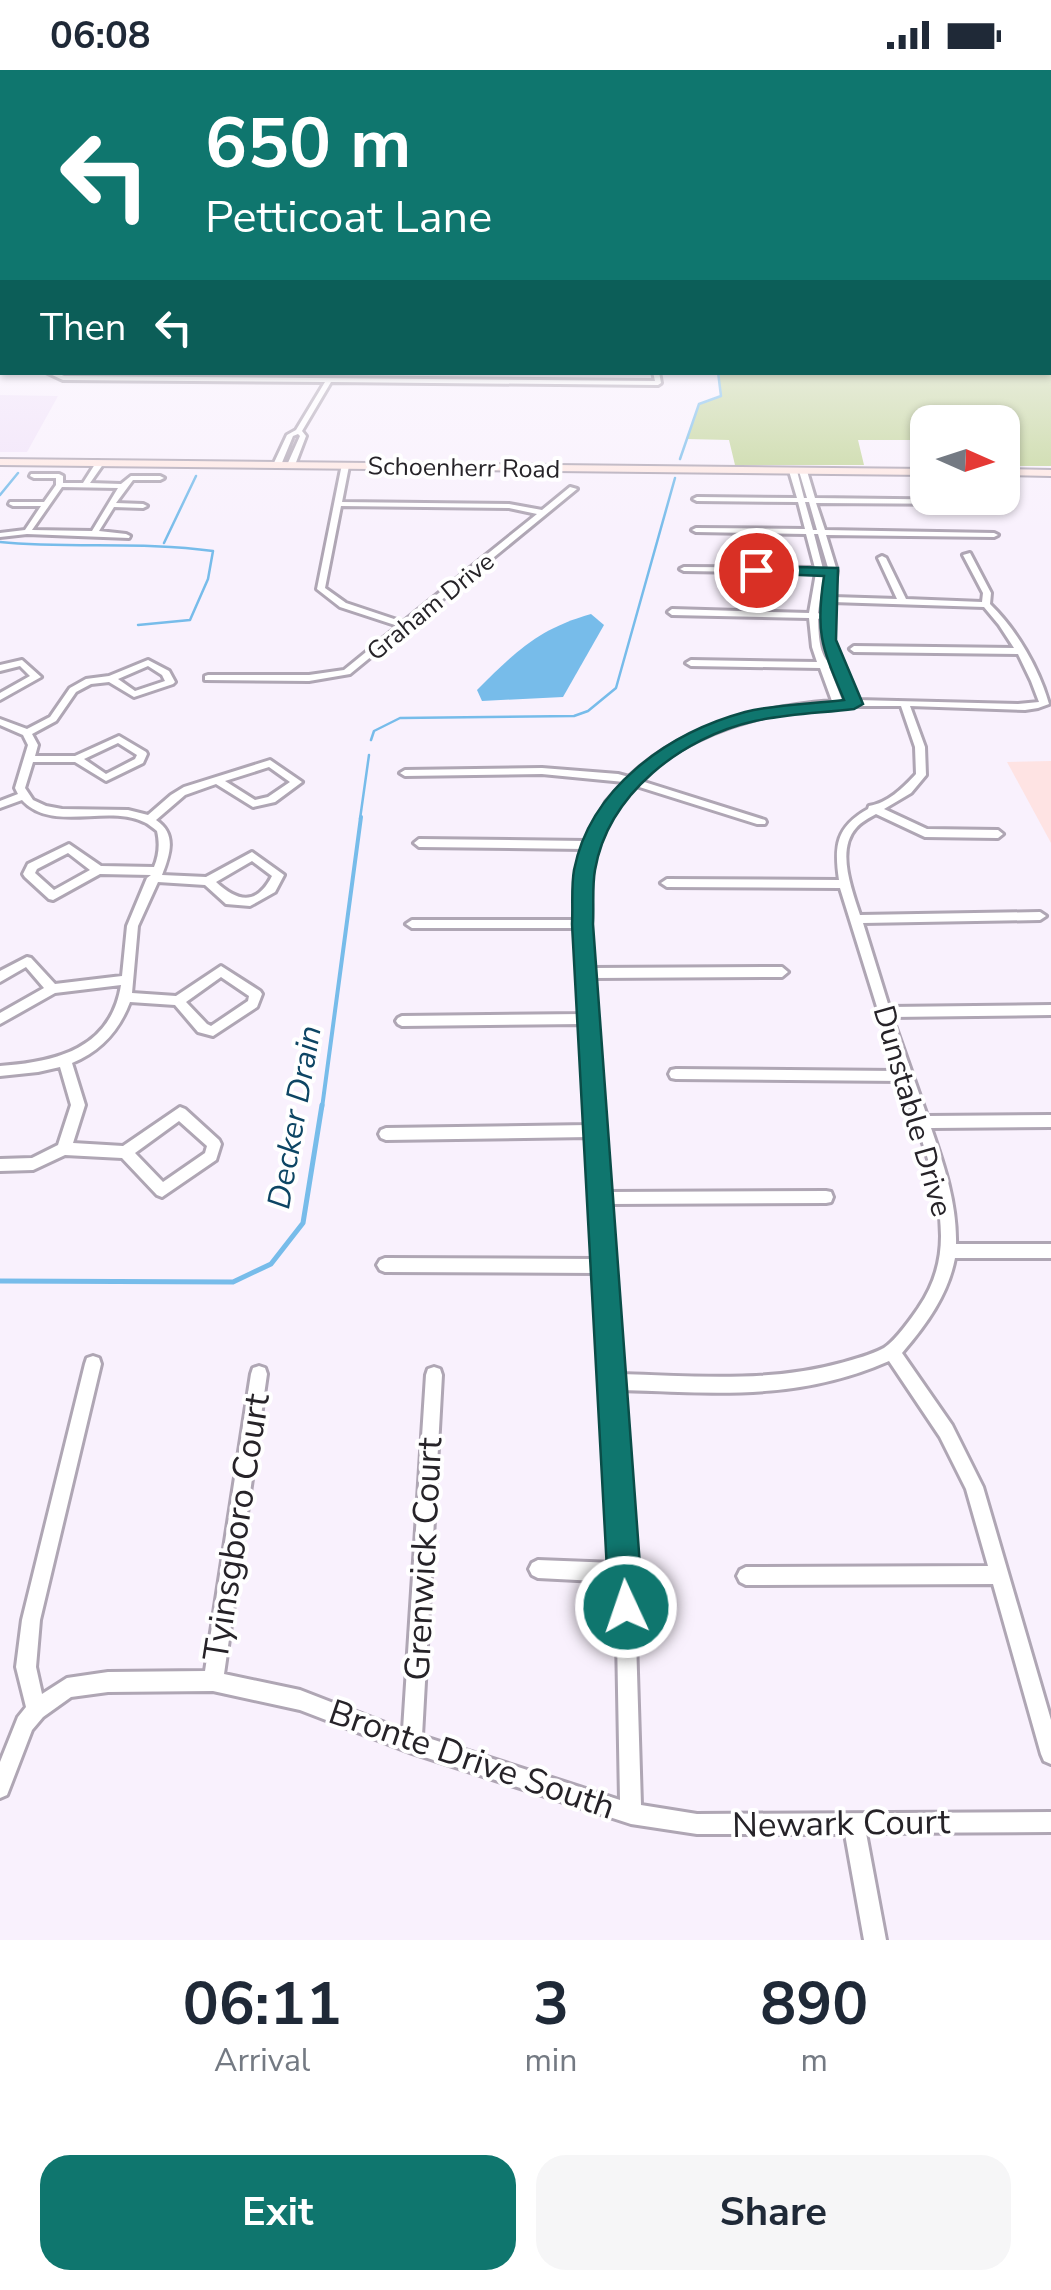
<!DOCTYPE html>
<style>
body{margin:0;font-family:"Nunito Sans",sans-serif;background:#f6f6f7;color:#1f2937;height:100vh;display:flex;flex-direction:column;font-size:38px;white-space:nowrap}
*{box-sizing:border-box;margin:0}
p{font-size:32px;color:#747a83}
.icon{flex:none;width:55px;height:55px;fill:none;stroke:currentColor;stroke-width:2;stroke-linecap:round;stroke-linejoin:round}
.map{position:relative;height:1870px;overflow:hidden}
.sheet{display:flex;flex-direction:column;background:#fff;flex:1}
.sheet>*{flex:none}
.banner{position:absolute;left:0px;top:0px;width:1052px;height:305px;box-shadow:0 2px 8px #0004;background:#0f766e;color:#fff;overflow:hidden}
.needle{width:65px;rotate:93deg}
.fabs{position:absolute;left:910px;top:335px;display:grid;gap:20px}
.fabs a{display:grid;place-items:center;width:110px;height:110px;border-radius:20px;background:#fff;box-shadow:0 2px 8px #0004;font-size:50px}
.pin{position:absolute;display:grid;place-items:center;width:85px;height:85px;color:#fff;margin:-42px;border:5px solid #fff;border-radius:50%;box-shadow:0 2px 10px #0007}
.me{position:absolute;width:110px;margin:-55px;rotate:357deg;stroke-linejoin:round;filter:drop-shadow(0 0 8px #0008)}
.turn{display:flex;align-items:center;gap:35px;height:210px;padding:0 40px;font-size:45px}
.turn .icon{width:130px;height:130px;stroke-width:2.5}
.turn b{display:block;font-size:70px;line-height:85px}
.then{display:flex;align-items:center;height:95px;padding:0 40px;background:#0003;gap:20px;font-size:38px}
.eta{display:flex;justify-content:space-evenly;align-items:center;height:170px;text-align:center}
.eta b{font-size:60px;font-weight:700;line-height:70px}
.cta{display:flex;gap:20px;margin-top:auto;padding:20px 40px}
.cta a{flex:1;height:115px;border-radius:30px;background:#0f766e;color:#fff;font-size:40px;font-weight:700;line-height:115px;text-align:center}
.cta a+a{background:#f6f6f7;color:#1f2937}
.status{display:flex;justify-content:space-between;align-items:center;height:70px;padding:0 50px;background:#fff;direction:ltr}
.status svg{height:28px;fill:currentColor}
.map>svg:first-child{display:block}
</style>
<div class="status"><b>06:08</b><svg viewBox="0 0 49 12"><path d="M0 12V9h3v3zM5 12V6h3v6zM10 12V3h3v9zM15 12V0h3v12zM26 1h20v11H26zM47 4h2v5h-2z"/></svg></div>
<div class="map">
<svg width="1051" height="1870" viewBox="0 0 1051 1870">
<rect width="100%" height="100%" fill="#f9f1fd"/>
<!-- built -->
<path fill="#f1e3f9" d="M 0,325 L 58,326 L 27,382 L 0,382 Z"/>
<!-- industrial -->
<path fill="#fee3e3" d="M 1051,691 L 1051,773 L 1007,692 Z"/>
<!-- green -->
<path fill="#c4d69c" d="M 1051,246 L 1051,396 L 1003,396 L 1002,352 L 928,352 L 927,379 L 920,370 L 858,370 L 864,395 L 735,395 L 729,370 L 687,369 L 699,334 L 721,326 L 718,303 L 1050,302 Z"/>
<!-- water -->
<path fill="#77bcea" d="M 591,544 L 604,555 L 563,627 L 482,631 L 477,620 C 515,582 538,559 591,544 Z"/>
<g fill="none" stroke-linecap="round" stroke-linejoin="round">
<!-- stream-far2 -->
<path stroke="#77bcea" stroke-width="2.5" d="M 680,389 L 699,334 L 721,326 L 718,302
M 0,425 L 18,403
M 0,472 C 71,479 142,471 213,481 L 208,509 L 190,550 L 138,555
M 164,473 L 196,406
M 371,670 L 374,661 L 400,648 L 574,646 L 588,641 L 616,618 L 675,408
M 360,749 L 369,685"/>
<!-- stream-far1 -->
<path stroke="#77bcea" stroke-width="4" d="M 322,1038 L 361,747"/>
<!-- stream -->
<path stroke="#77bcea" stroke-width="5" d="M 0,1211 L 233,1212 L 271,1194 L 303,1153 L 322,1035"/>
<!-- street casing -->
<g stroke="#afa6b4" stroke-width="6">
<path id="street" d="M 1050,210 L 1051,210 L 1051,214 L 1050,214 Z
M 46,302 L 55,302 L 64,306 L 655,311 L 653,302 L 659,302 L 661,313 L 658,315 L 331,312 L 302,361 L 306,366 L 295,395 L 291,397 L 287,395 L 300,366 L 298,364 L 293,366 L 281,395 L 277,397 L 273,395 L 287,365 L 296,360 L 325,312 L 63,310 Z
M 97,391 L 104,393 L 90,413 L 121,414 L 131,406 L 160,406 L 164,408 L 160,410 L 133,410 L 116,433 L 143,434 L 147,436 L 143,438 L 114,437 L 99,461 L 126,464 L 130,466 L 129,468 L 27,464 L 0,467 L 0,463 L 25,460 L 41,436 L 13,436 L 9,434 L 10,432 L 44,432 L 56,415 L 56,408 L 34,408 L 30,406 L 31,404 L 59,404 L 63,406 L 63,413 L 83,413 ZM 62,417 L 118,418 L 92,461 L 32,460 Z
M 342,394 L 349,396 L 342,432 L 509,434 L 542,440 L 570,417 L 577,419 L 411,555 L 410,558 L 406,558 L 350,604 L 309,611 L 205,610 L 205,606 L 208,605 L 309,605 L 344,600 L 398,556 L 340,537 L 317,519 ZM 341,436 L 509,438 L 537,444 L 403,552 L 346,533 L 325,518 Z
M 793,399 L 797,401 L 804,428 L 807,428 L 799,401 L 803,399 L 807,401 L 815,428 L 974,430 L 975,432 L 971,434 L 816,433 L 825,460 L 994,463 L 998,465 L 994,467 L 826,465 L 837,501 L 833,527 L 897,529 L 878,488 L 882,486 L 886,488 L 906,529 L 982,532 L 983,523 L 963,485 L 970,483 L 991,523 L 990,534 C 1017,560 1039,599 1049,634 L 1038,638 L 1025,640 L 910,636 L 925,677 L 926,705 L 911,723 L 884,739 L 927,759 L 998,760 L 1003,764 L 998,768 L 925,767 L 876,744 C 869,748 861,752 856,758 C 836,780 852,820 860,845 L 1040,842 L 1046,846 L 1040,850 L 863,853 L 889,937 L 1051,935 L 1051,945 L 892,947 L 927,1046 L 1051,1045 L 1051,1057 L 931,1058 C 944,1095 957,1134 956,1174 L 1051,1174 L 1051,1188 L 955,1188 C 948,1225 926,1255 902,1283 L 952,1355 L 983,1417 L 1051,1650 L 1051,1694 L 1044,1691 L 1041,1684 L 993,1514 L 746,1515 L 740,1512 L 737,1506 L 740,1500 L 746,1497 L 988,1496 L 966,1419 L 940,1367 L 889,1291 C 798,1331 718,1323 621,1320 L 634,1503 L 641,1735 L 697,1744 L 1051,1742 L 1051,1762 L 866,1763 L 886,1870 L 864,1870 L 845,1764 L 697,1764 L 631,1754 L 412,1683 L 300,1640 L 213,1621 L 108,1622 L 71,1627 L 43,1647 L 32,1660 L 7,1725 L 0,1728 L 0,1692 L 18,1647 L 26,1637 L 16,1597 L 22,1550 L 85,1294 L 87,1288 L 93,1286 L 99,1288 L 101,1294 L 40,1550 L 36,1597 L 42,1624 L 67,1608 L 108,1602 L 205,1601 L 251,1304 L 253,1298 L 259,1296 L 265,1298 L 267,1304 L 224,1604 L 300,1620 L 403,1660 L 426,1305 L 428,1299 L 434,1297 L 440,1299 L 442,1305 L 422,1666 L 620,1730 L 616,1512 L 538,1508 L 532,1505 L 529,1499 L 532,1493 L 538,1490 L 615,1493 L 598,1203 L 385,1202 L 380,1200 L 377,1195 L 380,1190 L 385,1188 L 597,1189 L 590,1067 L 386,1070 L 381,1068 L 379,1064 L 381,1060 L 386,1058 L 589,1055 L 583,954 L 402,956 L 398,954 L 396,951 L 398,948 L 402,946 L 583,944 L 577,858 L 412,858 L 406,854 L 412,850 L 577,850 L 578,808 L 584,779 L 419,777 L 414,773 L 419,769 L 586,771 L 606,732 L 624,712 L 542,704 L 405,706 L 400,703 L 405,700 L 542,698 L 618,704 L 629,707 C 683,655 760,637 832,631 L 820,598 L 691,596 L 686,593 L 691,590 L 817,592 L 812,577 L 809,548 L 672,545 L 668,542 L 672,539 L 809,543 L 816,503 L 684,501 L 680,499 L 684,497 L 815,498 L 806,464 L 696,462 L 692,460 L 696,458 L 805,459 L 798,432 L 697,431 L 693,429 L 697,427 L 797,428 L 789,401 ZM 805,432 L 809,432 L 817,460 L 813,460 ZM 814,464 L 818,464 L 829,501 L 823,499 ZM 829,501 L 825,526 L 820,529 L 824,503 ZM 820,529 L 824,532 L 822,545 L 818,543 ZM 832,532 L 984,537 L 999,555 L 1014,578 L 854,576 L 850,579 L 854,582 L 1018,584 L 1031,611 L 1039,632 L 1018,634 L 857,630 C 842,595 826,571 832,532 ZM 822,547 L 823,570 L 848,630 L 842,630 L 829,597 L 832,595 C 818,586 819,564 818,549 ZM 838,636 L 901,636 L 915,677 L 916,704 C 903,718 888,733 869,736 L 868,739 C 836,757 834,776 839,810 L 667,809 L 661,813 L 667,817 L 840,818 L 897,1001 L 676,999 L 671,1000 L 669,1004 L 671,1008 L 676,1009 L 901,1011 C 918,1060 941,1113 941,1166 C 941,1192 934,1215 919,1237 C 910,1250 897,1269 884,1278 C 871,1285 855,1289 841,1293 C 769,1313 693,1306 620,1304 L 608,1134 L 826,1133 L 831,1132 L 833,1127 L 831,1122 L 826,1121 L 607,1122 L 596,952 L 597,949 L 595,945 L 593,908 L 782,907 L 788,902 L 782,897 L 592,898 C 587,824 580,775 633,715 L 757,754 L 765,754 L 766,752 L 765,750 L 638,710 C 695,660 764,642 838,636 Z
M 22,590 L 41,607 L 0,630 L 0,623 L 30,606 L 20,596 L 0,601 L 0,595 Z
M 148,590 L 169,601 L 175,612 L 173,614 L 134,627 L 109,612 L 91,614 L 76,622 L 56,651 L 32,664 L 38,675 L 35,686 L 75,686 L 119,666 L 146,682 L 147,684 L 143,693 L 106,711 L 75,692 L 33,692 L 25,718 L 33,730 L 46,736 L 62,739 L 128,740 L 148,745 L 171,725 L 184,717 L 270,690 L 302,712 L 275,732 L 253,737 L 216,714 L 185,725 L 156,750 C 177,764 170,784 162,805 L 206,807 L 252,782 L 284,805 L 275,822 L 250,836 L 226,834 L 205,815 L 158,812 L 138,856 L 132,923 L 176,926 L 221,896 L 260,921 L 262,924 L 257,937 L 213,966 L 198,962 L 175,935 L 130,932 C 119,961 101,981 72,993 L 85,1035 L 73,1073 L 123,1076 L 180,1037 L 185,1039 L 219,1070 L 221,1074 L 216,1090 L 162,1127 L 157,1125 L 122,1088 L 65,1085 L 33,1100 L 0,1101 L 0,1089 L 32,1088 L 58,1075 L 71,1035 L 60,997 L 38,1002 L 0,1006 L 0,996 C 56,992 111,979 121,915 L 55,923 L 0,954 L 0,943 L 44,918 L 26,897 L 0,912 L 0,901 L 27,887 L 31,888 L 55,914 L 122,906 L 127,856 L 147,808 L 151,805 L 100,804 L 53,830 L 49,829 L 25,807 L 23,804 L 28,794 L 69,774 L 101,796 L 154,797 C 159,785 160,774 157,761 C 153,758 149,754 144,752 C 107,734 52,763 22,730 L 0,738 L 0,731 L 18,724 L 15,718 L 28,675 L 23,665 L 0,655 L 0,649 L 27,659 L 50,647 L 70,618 L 86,609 L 109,606 ZM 148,596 L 162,605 L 165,611 L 135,621 L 118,609 ZM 118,673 L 137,685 L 135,689 L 106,704 L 84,689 ZM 269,697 L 290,712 L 268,727 L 255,730 L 225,711 ZM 68,783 L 90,800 L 54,820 L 35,803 L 37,799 ZM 252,791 L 272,806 C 256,837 237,831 216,812 ZM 221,907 L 249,926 L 248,931 L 211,956 L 207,954 L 186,932 ZM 179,1051 L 207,1076 L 205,1083 L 163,1112 L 135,1083 Z"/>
</g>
<!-- secondary casing -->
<g stroke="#afa6b4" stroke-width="4">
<path id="secondary" d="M 0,389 L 928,399 L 928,405 L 0,395 Z
M 1002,399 L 1051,400 L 1051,406 L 1002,405 Z"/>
</g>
<!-- street -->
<use href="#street" fill="#fff" fill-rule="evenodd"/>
<!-- secondary -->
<use href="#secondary" fill="#fee8e4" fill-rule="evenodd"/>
</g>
<!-- sky -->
<linearGradient id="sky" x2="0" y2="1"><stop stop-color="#7bb7e9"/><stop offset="0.44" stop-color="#fcf9fe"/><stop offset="1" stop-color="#fcf9fe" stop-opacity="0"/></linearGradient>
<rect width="1051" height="464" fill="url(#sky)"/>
<!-- route -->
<path fill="#0f766e" stroke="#0a4d48" stroke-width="2.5" d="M 756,496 L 838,498 L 836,570 L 863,634 L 854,639 C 821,643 787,644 755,651 C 682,667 608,724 595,800 C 592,817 594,837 593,854 L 643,1537 L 638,1549 L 626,1554 L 614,1549 L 609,1537 L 572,854 C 573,837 571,817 574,800 C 590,718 668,663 745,642 C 776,634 812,634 844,630 C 822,577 815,564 824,506 L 751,503 L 751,497 Z"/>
<g text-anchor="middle" stroke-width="8" stroke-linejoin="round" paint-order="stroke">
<!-- far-street labels -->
<g font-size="25" fill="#262328" stroke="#fff">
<text transform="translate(464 397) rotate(1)" y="9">Schoenherr Road</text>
<text transform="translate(430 536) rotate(-39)" y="9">Graham Drive</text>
</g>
<!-- street labels -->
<g font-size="30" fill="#262328" stroke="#fff">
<text transform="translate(913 1041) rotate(74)" y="10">Dunstable Drive</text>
</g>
<!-- water labels -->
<g font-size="32" font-style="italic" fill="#0d4564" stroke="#fff">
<text transform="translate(294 1047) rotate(-80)" y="11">Decker Drain</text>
</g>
<!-- near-street labels -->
<g font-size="35" fill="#262328" stroke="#fff">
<text transform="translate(236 1457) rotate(-81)" y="12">Tyinsgboro Court</text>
<text transform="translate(423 1489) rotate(-87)" y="12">Grenwick Court</text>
<text transform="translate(472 1689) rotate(19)" y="12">Bronte Drive South</text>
<text transform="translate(841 1753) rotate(-1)" y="12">Newark Court</text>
</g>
</g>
</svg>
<div class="fabs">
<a><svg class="needle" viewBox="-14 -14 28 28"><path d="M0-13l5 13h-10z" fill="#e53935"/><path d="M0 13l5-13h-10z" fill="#747a83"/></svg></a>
</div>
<div class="pin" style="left:756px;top:500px;background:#d93025"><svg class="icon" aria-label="arrive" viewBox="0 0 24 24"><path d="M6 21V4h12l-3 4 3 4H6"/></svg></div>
<svg class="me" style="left:626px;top:1537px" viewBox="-20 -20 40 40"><circle r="17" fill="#0f766e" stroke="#fff" stroke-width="3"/><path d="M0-11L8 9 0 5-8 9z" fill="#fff"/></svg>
<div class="banner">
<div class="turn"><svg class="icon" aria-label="left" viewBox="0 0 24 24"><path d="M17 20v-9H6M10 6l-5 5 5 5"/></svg><div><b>650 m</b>Petticoat Lane</div></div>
<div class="then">Then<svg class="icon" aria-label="left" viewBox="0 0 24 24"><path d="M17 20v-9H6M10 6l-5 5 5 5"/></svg></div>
</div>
</div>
<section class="sheet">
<div class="eta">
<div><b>06:11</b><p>Arrival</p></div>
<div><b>3</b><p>min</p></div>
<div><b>890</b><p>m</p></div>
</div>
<div class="cta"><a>Exit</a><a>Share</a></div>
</section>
